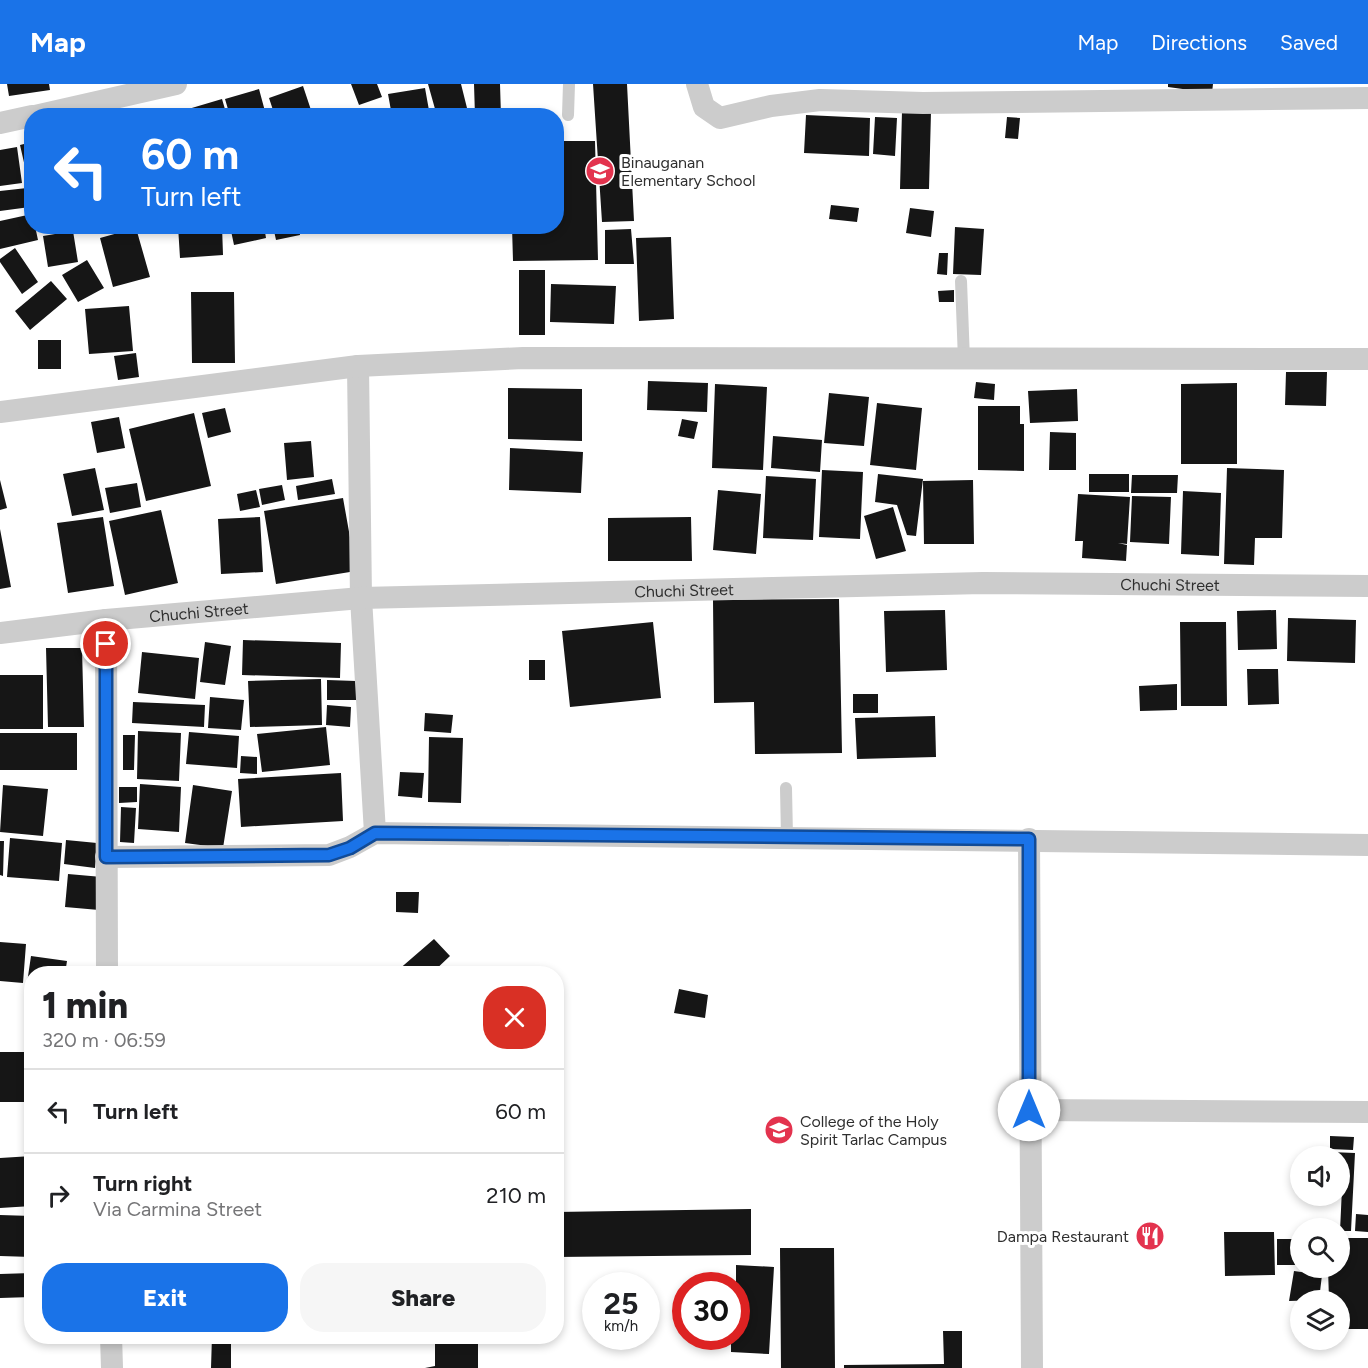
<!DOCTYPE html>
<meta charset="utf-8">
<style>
body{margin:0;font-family:Figtree,sans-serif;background:#f6f6f6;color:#202124;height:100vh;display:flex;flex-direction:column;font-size:22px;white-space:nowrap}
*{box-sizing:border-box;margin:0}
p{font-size:20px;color:#757577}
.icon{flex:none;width:33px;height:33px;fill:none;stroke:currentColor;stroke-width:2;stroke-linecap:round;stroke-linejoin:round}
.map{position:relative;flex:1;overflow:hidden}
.details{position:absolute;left:24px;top:882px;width:540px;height:378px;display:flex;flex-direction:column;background:#fff;border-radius:24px;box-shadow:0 3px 9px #0003}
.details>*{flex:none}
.banner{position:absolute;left:24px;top:24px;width:540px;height:126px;border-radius:24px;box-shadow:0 3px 9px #0003;background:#1a73e8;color:#fff;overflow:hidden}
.buttons{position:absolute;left:1290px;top:1062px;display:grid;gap:12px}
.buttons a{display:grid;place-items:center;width:60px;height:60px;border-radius:50%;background:#fff;box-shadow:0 3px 9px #0003;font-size:30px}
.speed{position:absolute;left:582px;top:1188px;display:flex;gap:12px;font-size:30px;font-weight:700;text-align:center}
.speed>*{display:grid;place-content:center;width:78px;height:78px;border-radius:50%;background:#fff;box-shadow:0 3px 9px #0003;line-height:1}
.speed small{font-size:15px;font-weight:400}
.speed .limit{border:9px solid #d22;background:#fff;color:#111}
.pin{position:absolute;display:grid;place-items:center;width:51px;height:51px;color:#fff;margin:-26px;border:3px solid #fff;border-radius:50%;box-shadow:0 2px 6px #0007}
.me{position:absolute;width:66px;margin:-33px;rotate:0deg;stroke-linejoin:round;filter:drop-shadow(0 0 4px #0008)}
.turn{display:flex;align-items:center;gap:21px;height:126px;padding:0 18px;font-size:27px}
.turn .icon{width:78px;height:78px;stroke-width:2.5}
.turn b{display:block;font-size:42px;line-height:51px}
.round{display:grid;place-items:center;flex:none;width:63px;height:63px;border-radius:24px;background:#f6f6f6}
.summary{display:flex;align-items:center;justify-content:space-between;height:102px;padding:0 18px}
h1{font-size:36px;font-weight:800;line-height:45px}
.primary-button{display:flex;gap:12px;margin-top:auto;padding:12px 18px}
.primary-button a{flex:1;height:69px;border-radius:24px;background:#1a73e8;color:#fff;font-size:24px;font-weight:800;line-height:69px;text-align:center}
.primary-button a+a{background:#f6f6f6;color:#202124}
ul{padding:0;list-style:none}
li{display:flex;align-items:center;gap:18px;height:84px;padding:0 18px;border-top:2px solid #e0e0e0}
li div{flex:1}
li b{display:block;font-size:22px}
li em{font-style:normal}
header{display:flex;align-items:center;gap:36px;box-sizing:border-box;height:84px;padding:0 30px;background:#1a73e8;color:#fff}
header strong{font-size:28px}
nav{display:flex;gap:33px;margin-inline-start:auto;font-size:21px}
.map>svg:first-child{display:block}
</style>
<header>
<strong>Map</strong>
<nav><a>Map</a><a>Directions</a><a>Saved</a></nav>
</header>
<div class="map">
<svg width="1368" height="1284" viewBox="0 0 1368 1284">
<rect width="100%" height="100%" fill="#fff"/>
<!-- building -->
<path fill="#161616" d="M 7,0 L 49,0 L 50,6 L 9,12 Z
M 351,0 L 377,0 L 382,13 L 359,21 Z
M 428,0 L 461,0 L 469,32 L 437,32 Z
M 474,0 L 500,0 L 501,32 L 475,32 Z
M 593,0 L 627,0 L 634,137 L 602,138 Z
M 1168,0 L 1213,0 L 1212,9 L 1168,3 Z
M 303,2 L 313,32 L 275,32 L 269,14 Z
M 425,4 L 430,32 L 392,32 L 388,10 Z
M 259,5 L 266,31 L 230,32 L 225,15 Z
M 222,15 L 227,32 L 187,32 L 185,26 Z
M 177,25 L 178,32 L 140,32 L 140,30 Z
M 378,25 L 380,32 L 357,32 L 357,31 Z
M 902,27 L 931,28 L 929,105 L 900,105 Z
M 806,31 L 870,34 L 869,72 L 804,69 Z
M 875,33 L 897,34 L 895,72 L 873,70 Z
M 1007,33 L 1020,34 L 1018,55 L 1005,54 Z
M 556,57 L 595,57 L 598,176 L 513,177 L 512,142 L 556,142 Z
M 32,58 L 32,95 L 28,96 L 20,61 Z
M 17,63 L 22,99 L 0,102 L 0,66 Z
M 27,104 L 30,123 L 0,127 L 0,107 Z
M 831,121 L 859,124 L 857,138 L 829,135 Z
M 910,124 L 934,127 L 931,153 L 906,149 Z
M 32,130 L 32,142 L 35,142 L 38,156 L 0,165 L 0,137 Z
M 94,142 L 112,142 L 112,143 L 95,148 Z
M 178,142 L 222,142 L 223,171 L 180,174 Z
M 230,142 L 264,142 L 266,154 L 234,161 Z
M 273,142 L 299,142 L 300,151 L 276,156 Z
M 955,143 L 984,145 L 981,191 L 953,190 Z
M 136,144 L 150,193 L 113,203 L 100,154 Z
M 631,145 L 634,180 L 605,180 L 605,146 Z
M 73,147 L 78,178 L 48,183 L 43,152 Z
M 671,153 L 674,235 L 639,237 L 636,154 Z
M 15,164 L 38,198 L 22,210 L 0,178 L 0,175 Z
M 939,169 L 948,169 L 947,191 L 937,190 Z
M 87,176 L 104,204 L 78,218 L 62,191 Z
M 519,186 L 545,186 L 545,251 L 519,251 Z
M 51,197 L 67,215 L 30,246 L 15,227 Z
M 551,200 L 616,202 L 614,240 L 550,238 Z
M 954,206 L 954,218 L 939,218 L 938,207 Z
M 191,208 L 234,208 L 235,279 L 192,279 Z
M 129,222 L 133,267 L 89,270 L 85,225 Z
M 38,256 L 61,256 L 61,285 L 38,285 Z
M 136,269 L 139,293 L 118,296 L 114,272 Z
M 1286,288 L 1327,288 L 1326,322 L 1285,321 Z
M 648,297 L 708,299 L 707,328 L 647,326 Z
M 976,298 L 995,300 L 994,316 L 974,314 Z
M 1237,299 L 1237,380 L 1181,380 L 1181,300 Z
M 715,300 L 767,303 L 763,386 L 712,384 Z
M 508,304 L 582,305 L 582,357 L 508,355 Z
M 1077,305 L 1078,337 L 1030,339 L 1028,307 Z
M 829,309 L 869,313 L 864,362 L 824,359 Z
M 877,319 L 922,324 L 916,386 L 870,381 Z
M 978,322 L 1020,322 L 1020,340 L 1024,340 L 1024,387 L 978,386 Z
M 225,324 L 231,348 L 208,354 L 202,329 Z
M 194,329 L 211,402 L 146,417 L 129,345 Z
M 119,333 L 125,364 L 97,369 L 91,338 Z
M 682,335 L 698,338 L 694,355 L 678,352 Z
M 1050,348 L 1076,349 L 1076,386 L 1049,386 Z
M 773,352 L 822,356 L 820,388 L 771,384 Z
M 311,357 L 314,393 L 287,396 L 284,359 Z
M 510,364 L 583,368 L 581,409 L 509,406 Z
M 95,384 L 104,426 L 72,432 L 63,390 Z
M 1227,384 L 1284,386 L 1282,454 L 1255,454 L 1254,481 L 1224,480 Z
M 822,386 L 863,388 L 860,455 L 819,453 Z
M 878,390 L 923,395 L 916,452 L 907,451 L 897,421 L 875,418 Z
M 1089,390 L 1129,390 L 1129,408 L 1089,408 Z
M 1132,391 L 1178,391 L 1177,409 L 1131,409 Z
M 766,392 L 816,395 L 813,456 L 763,454 Z
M 332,395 L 335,410 L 298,416 L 296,402 Z
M 0,396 L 7,424 L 0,426 Z
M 973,396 L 974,460 L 924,460 L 923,397 Z
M 137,399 L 141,423 L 110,429 L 105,404 Z
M 282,401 L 285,416 L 262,421 L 259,405 Z
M 256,406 L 260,423 L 240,427 L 237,410 Z
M 718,406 L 761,410 L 756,470 L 713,466 Z
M 1183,407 L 1221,409 L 1219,472 L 1181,470 Z
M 1078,410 L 1130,413 L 1127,460 L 1118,459 L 1127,461 L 1126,477 L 1082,474 L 1083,457 L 1075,457 Z
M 1132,412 L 1171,413 L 1169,460 L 1130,458 Z
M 343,414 L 356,487 L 276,500 L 264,427 Z
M 893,423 L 906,467 L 876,475 L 864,432 Z
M 161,426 L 178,499 L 125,511 L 109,437 Z
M 103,433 L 114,502 L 68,509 L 57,439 Z
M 260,433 L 263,488 L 221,490 L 218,435 Z
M 691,433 L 692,477 L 608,477 L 608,434 Z
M 0,445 L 11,503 L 0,505 Z
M 839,515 L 842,669 L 755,670 L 754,618 L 714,619 L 713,516 Z
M 945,526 L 947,586 L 886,588 L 884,527 Z
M 1276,526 L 1277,565 L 1238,566 L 1237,527 Z
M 1288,534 L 1356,536 L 1355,579 L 1287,577 Z
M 653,538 L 661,614 L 570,623 L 562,547 Z
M 1180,538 L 1226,538 L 1227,622 L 1181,622 Z
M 243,556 L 341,559 L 340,594 L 242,591 Z
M 205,558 L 231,562 L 225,601 L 200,598 Z
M 46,564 L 82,564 L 84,643 L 48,643 Z
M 142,568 L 199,574 L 195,615 L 138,609 Z
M 529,576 L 545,576 L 545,596 L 529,596 Z
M 1247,585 L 1278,585 L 1279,620 L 1248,621 Z
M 0,591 L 43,591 L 43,645 L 0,645 Z
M 321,595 L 322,641 L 250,643 L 248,597 Z
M 327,596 L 356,597 L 356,616 L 327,616 Z
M 1177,600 L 1177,626 L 1140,627 L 1139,602 Z
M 853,610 L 878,610 L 878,629 L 853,629 Z
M 210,613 L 244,616 L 241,646 L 208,644 Z
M 133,618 L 205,621 L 204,643 L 132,639 Z
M 327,621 L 351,623 L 350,643 L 326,641 Z
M 425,629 L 453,631 L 451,649 L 424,647 Z
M 935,632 L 936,673 L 857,675 L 855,634 Z
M 326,643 L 330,681 L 262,688 L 257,650 Z
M 138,647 L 181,649 L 179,697 L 137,695 Z
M 189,648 L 239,652 L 237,684 L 186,680 Z
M 0,649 L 77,649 L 77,686 L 0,686 Z
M 123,651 L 135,651 L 134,686 L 123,686 Z
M 429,653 L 463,654 L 461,719 L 428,718 Z
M 241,672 L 257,673 L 257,690 L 240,689 Z
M 400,688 L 424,689 L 422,714 L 398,712 Z
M 341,689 L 343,737 L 241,743 L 238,695 Z
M 140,700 L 181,703 L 179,748 L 138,745 Z
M 3,701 L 48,705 L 43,752 L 0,748 Z
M 193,701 L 232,707 L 223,764 L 185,759 Z
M 119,703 L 137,703 L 137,718 L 119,719 Z
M 121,723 L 136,724 L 134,759 L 120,758 Z
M 10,754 L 62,759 L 59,797 L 7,793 Z
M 66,756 L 97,759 L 95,784 L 64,780 Z
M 0,757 L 4,757 L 3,792 L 0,791 Z
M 68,790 L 102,793 L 99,826 L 65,823 Z
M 396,808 L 419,808 L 418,829 L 396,828 Z
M 434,855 L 450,872 L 431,890 L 399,890 L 397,887 Z
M 0,858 L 26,860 L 23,899 L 0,897 Z
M 31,872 L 67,877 L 65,890 L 32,890 L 32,907 L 26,906 Z
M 679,905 L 708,911 L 705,934 L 674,929 Z
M 0,968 L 32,968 L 32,1018 L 0,1018 Z
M 1330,1052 L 1354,1053 L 1353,1066 L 1330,1065 Z
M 1330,1068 L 1355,1069 L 1351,1147 L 1340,1147 L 1342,1104 L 1340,1104 L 1340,1072 L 1330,1072 Z
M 32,1072 L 32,1122 L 0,1124 L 0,1074 Z
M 751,1125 L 751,1171 L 556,1173 L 556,1128 Z
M 1356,1130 L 1368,1131 L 1368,1148 L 1355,1147 Z
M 0,1131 L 32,1132 L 32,1173 L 0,1172 Z
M 1224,1148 L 1274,1148 L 1275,1191 L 1225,1192 Z
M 1340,1154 L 1368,1154 L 1368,1245 L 1340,1245 L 1340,1216 L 1329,1216 L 1328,1184 L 1340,1184 Z
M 1277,1155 L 1300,1155 L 1300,1181 L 1277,1181 Z
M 780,1164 L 834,1164 L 835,1284 L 781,1284 Z
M 736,1181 L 774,1183 L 769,1270 L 731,1268 L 731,1252 L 736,1252 Z
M 1294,1187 L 1322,1191 L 1319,1216 L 1289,1217 Z
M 32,1189 L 32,1213 L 0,1214 L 0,1190 Z
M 943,1247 L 962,1247 L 962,1284 L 844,1284 L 844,1281 L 944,1280 Z
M 212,1252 L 231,1252 L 231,1284 L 211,1284 Z
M 435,1252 L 478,1252 L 478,1284 L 425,1284 L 435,1282 Z"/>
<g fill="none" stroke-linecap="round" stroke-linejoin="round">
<!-- service -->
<path stroke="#ccc" stroke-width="12" d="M 568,31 L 569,0
M 961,197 L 964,276
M 786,704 L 787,753"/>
<!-- minor -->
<g stroke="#ccc" stroke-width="22">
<path d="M 697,0 L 704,23 L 720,34 L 771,22 L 820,16 L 923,19 L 1368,14"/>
<path d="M 35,32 L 176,0"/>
<path d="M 0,39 L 32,32"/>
<path d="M 358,282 L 361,514 L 375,749"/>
<path d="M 0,328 L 358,282 L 523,274 L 1368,275"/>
<path d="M 106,536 L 107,890"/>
<path id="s1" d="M 0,549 L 106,536 L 361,514 L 983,499 L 1368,502"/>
<path d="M 1029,755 L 1032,1284"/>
<path d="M 106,773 L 329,771 L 350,763 L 375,749 L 1368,761"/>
<path d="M 1029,1026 L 1368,1028"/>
<path d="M 111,1252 L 112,1284"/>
</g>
</g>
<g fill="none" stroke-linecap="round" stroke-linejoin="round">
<!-- route casing -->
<g stroke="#114b97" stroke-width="15">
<path id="route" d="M 106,560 L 106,773 L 329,771 L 350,764 L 375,749 L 1029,755 L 1029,1026"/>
</g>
<!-- route -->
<use href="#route" stroke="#1a73e8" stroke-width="10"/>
</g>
<!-- icons -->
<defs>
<g id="school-disc" transform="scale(1.5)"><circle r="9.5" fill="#e3334e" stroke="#fff"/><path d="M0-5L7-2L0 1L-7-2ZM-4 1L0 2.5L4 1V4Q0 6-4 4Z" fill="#fff"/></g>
<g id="university-disc" transform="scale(1.5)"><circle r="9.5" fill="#e3334e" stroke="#fff"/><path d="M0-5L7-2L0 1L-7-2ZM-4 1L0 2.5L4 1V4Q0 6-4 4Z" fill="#fff"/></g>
<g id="restaurant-disc" transform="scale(1.5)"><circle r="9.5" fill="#e3334e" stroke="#fff"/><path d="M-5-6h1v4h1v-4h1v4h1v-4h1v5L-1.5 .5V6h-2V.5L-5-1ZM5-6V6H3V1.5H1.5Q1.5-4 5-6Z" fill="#fff"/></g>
</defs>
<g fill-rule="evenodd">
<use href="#school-disc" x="600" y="87"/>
<use href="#university-disc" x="779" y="1046"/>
<use href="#restaurant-disc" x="1150" y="1152"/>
</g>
<g text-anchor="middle" stroke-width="6" stroke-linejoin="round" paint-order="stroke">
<!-- poi labels -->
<g font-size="16" fill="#2f2f2f" stroke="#fff" text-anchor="start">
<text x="621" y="84">Binauganan<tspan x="621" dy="18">Elementary School</tspan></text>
<text x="800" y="1043">College of the Holy<tspan x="800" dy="18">Spirit Tarlac Campus</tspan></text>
<text x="1129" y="1158" text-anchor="end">Dampa Restaurant</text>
</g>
<!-- street labels -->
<g font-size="16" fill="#2f2f2f" stroke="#fff">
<text dy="6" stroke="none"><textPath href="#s1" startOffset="1172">Chuchi Street</textPath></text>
<text dy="6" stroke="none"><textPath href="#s1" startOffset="686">Chuchi Street</textPath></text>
<text dy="6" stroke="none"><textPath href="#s1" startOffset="200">Chuchi Street</textPath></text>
</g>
</g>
</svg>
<div class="buttons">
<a><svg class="icon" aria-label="sound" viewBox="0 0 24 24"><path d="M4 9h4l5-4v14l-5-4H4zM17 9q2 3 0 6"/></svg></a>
<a><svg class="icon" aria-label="search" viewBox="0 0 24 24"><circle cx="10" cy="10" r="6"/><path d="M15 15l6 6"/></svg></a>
<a><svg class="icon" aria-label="layers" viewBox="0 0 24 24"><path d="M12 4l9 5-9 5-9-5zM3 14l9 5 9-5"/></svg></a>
</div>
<div class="speed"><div>25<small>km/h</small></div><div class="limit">30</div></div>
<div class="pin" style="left:106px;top:560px;background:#d93025"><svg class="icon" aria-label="arrive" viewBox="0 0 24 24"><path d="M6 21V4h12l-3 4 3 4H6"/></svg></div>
<svg class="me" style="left:1029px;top:1026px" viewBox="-20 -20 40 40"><circle r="19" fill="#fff"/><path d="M0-13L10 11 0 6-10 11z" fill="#1a73e8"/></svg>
<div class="banner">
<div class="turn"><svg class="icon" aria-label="left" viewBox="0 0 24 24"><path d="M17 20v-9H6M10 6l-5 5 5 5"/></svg><div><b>60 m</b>Turn left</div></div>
</div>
<section class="details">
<div class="summary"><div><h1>1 min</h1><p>320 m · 06:59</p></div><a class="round" style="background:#d93025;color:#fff"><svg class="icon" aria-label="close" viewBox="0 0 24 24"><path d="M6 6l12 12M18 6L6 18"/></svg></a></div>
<ul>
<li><svg class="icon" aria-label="left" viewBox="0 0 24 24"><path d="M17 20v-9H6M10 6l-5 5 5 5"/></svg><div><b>Turn left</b></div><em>60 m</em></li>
<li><svg class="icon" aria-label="right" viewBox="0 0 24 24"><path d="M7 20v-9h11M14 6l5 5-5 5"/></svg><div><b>Turn right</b><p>Via Carmina Street</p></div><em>210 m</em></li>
</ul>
<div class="primary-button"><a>Exit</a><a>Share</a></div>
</section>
</div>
